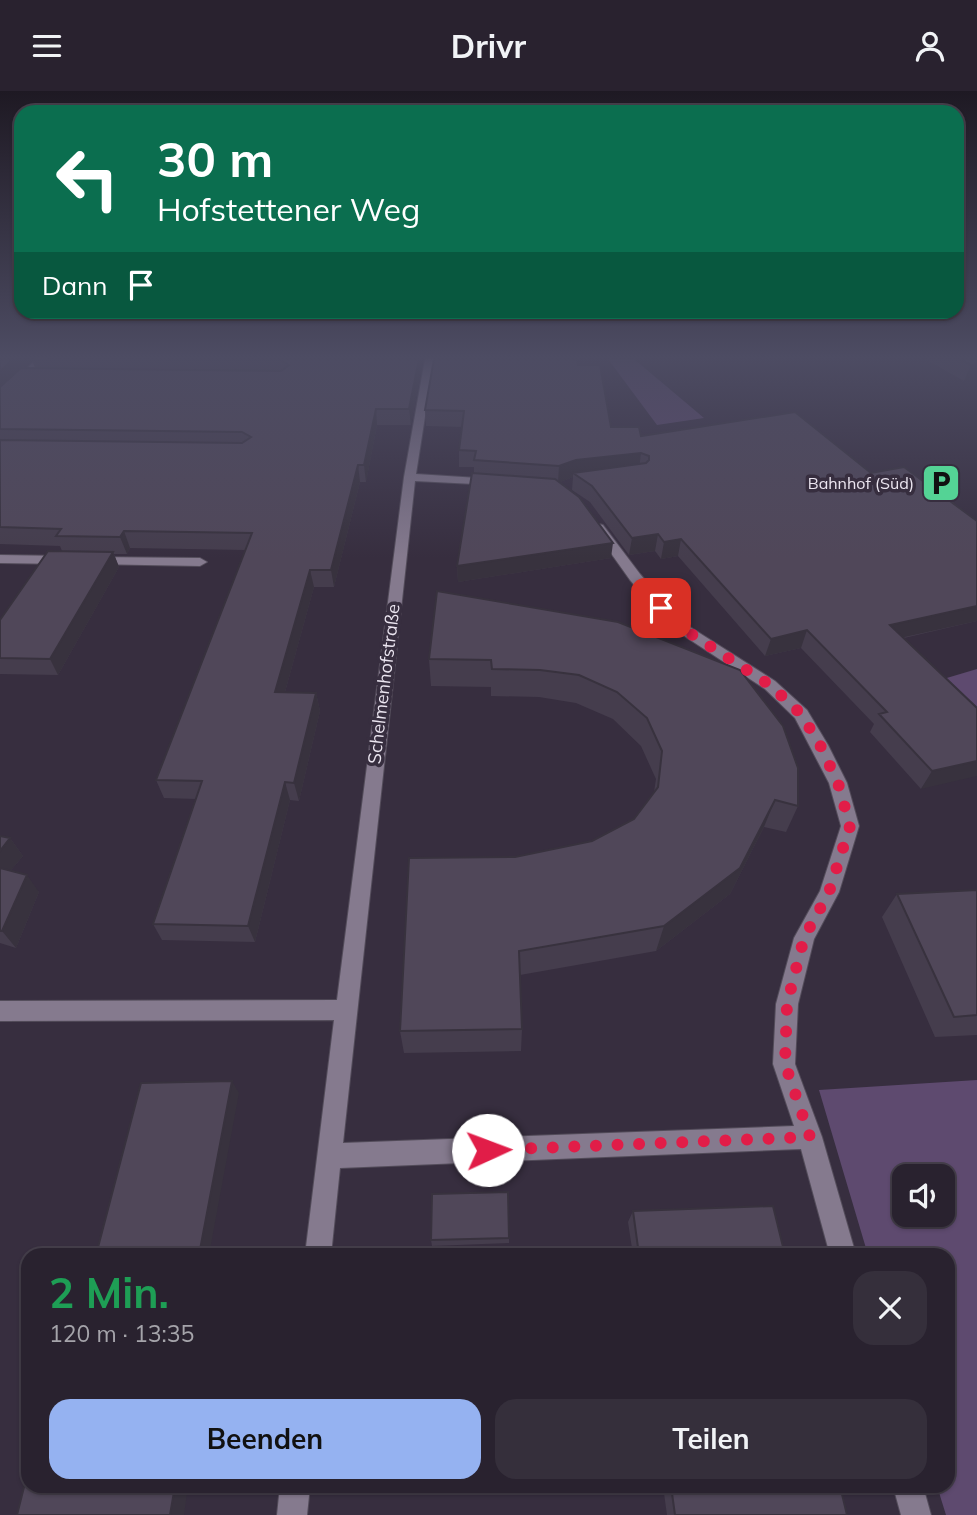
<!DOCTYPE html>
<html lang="de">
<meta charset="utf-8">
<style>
body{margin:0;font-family:Mulish,sans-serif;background:#352f3b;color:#f1f3f6;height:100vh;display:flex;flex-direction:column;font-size:26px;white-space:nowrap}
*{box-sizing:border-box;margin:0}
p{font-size:23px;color:#a5a4aa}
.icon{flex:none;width:38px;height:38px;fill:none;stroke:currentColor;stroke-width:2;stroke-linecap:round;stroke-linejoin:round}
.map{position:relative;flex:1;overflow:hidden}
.details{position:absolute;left:21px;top:1157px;width:934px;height:245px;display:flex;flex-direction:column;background:#29222f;border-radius:21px;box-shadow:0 2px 5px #0004,0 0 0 2px #453f4b}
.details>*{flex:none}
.top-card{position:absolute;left:14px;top:14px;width:950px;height:214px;border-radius:21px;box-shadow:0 2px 5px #0004,0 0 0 2px #453f4b;background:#0b6e4f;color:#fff;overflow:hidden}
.tools{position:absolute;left:892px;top:1073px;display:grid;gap:14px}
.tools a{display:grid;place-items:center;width:63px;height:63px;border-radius:14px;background:#29222f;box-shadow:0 2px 5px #0004,0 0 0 2px #453f4b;font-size:35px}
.pin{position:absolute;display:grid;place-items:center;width:60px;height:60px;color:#fff;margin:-30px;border-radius:14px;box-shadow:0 4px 10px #0006}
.me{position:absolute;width:77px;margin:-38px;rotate:88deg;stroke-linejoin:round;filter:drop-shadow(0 0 5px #0008)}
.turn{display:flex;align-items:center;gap:24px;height:147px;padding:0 28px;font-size:32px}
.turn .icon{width:91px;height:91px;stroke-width:2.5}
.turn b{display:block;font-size:49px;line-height:60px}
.then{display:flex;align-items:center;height:66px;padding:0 28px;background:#0003;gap:14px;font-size:26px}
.round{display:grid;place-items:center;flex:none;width:74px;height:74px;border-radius:21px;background:#352f3b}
.overview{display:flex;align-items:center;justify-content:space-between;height:119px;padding:0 28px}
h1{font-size:42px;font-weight:700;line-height:52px;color:#1e9e55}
.button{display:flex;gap:14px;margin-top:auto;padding:14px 28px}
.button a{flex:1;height:80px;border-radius:21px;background:#95b2f1;color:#111;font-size:28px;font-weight:700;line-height:80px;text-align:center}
.button a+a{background:#352f3b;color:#f1f3f6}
header{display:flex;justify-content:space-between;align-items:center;height:91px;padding:0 28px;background:#29222f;font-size:32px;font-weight:700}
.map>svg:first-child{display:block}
</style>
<header><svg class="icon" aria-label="menu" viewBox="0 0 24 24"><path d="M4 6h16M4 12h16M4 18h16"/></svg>Drivr<svg class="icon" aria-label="person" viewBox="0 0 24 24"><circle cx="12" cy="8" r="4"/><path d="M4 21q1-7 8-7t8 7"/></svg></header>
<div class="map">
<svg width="977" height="1424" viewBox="0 0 977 1424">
<rect width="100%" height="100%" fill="#372e3f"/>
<!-- green -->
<path fill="#5e4a6f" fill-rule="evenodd" d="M 608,268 L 634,268 L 704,327 L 657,334 Z
M 977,578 L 977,619 L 940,589 Z
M 977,989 L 977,1424 L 946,1424 L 937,1395 L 948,1395 L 948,1164 L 868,1164 L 819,999 ZM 943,1085 L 943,1124 L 905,1124 L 905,1085 Z"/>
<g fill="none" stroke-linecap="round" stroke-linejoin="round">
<!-- minor casing -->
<g stroke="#534c5a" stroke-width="2">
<path id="minor" d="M 36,268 L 46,268 L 0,315 L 0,306 Z
M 425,268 L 434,268 L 416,383 L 494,388 L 500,391 L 494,394 L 415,390 L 343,1052 L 794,1035 L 773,973 L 776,913 L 794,847 L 820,800 L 841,735 L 829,692 L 795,627 L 765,598 L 669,535 L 630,489 L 593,437 L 599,433 L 603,434 L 640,483 L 679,529 L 775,590 L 807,619 L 828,654 L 847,692 L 859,735 L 839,801 L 814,848 L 798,913 L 795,973 L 822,1046 L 856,1164 L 830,1164 L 801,1058 L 340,1077 L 331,1164 L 305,1164 L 334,929 L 0,930 L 0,910 L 337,909 L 404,386 Z
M 0,464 L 63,465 L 70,469 L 63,473 L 0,472 Z
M 94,466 L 200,467 L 207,471 L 200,475 L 89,473 L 87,470 Z
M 280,1395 L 310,1395 L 307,1424 L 277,1424 Z
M 893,1395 L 923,1395 L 931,1424 L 901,1424 Z"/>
</g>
<!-- minor -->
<use href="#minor" fill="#857a8e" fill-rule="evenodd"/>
</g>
<!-- wall -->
<path fill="#453d4d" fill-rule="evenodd" d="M 0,268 L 423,268 L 411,334 L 377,334 L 366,391 L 360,391 L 334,496 L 314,496 L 285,601 L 316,602 L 320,620 L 299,710 L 290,709 L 255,851 L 162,849 L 153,833 L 196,708 L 164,707 L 156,689 L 245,459 L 130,457 L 127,463 L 114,463 L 119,476 L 58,584 L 0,583 L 0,529 L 62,460 L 60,455 L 0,453 ZM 32,269 L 35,277 L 24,277 Z
M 925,268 L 977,268 L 964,290 Z
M 578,274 L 611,336 L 641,345 L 871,382 L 977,430 L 977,530 L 904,547 L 977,617 L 921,698 L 870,641 L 874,633 L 801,557 L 765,565 L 678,465 L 661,468 L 655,460 L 629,464 L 590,411 L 572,399 L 573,386 L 560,391 L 611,467 L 458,491 L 457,475 L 474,382 L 474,376 L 459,376 L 459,359 L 462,336 L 426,335 L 425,319 Z
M 618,531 L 798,715 L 786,741 L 764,736 L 730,803 L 656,860 L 520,884 L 522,938 L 521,960 L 404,962 L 400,940 L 515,766 L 592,750 L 634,728 L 654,701 L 656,688 L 641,655 L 613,628 L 576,612 L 539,606 L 491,605 L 491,596 L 431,595 L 429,568 Z
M 0,745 L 10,747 L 23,765 L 11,779 L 39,801 L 16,857 L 0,852 Z
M 977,799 L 977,944 L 935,946 L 882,826 L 897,803 Z
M 633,1120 L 785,1164 L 633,1164 L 628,1131 Z
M 509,1147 L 509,1152 L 432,1155 L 431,1149 Z
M 663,1395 L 840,1395 L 847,1424 L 667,1424 Z"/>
<!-- shaded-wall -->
<path fill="#38323e" d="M 13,268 L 32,268 L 32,269 L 0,302 L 0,280 Z
M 419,268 L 423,268 L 411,334 L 409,318 Z
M 977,273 L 977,289 L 964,290 L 971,274 Z
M 376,318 L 377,334 L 366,391 L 364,374 Z
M 641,362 L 639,378 L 573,382 L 573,386 L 558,392 L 559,375 L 576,369 Z
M 358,374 L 360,391 L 334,496 L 331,479 Z
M 124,440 L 130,457 L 127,463 L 120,446 Z
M 658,443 L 655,460 L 629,464 L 632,447 Z
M 681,448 L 678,465 L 661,468 L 664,451 Z
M 613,452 L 611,467 L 458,491 L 457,475 Z
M 113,461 L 119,476 L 58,584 L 50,568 Z
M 310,479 L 314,496 L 280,619 L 275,601 Z
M 977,515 L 977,530 L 882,551 L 890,534 Z
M 807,539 L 801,557 L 765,565 L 771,548 Z
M 316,602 L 320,620 L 299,710 L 294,692 Z
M 977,670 L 977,685 L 921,698 L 932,680 Z
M 285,691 L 290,709 L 255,851 L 248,835 Z
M 775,709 L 764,736 L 730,803 L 656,860 L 664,835 Z
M 10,747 L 23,765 L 1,791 L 0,789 L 0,760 Z
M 27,784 L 39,801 L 16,857 L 2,840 Z
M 232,990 L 239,1002 L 209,1164 L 199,1164 Z
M 175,1395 L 188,1395 L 184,1424 L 170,1424 Z"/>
<!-- building -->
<path fill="#504759" stroke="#38323e" stroke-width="2" d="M 0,268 L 13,268 L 0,280 Z
M 154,268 L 419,268 L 409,318 L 376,318 L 364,374 L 358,374 L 331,479 L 310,479 L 275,601 L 316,602 L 294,692 L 285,691 L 248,835 L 153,833 L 202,690 L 156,689 L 252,442 L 124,440 L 120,446 L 56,445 L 61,438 L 0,436 L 0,349 L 242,352 L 251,346 L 242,341 L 0,338 L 0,296 L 21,277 L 281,280 L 289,274 L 281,269 Z
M 434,268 L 577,268 L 578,274 L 600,274 L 611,336 L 639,336 L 641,345 L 795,321 L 871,382 L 904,376 L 977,430 L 977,515 L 890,534 L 977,617 L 977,670 L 932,680 L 879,623 L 887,621 L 807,539 L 771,548 L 681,448 L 664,451 L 658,443 L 632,447 L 592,395 L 573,382 L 646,372 L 649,369 L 649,365 L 641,362 L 576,369 L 559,375 L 474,369 L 476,360 L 459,359 L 464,320 L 425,319 Z
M 959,268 L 977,268 L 977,273 L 971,274 Z
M 472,382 L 555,388 L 579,406 L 613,452 L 457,475 Z
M 48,460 L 113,461 L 50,568 L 0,567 L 0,529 Z
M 437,500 L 618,531 L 740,579 L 783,635 L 798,677 L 798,715 L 775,709 L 740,777 L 664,835 L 519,860 L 522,938 L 400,940 L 409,767 L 515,766 L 592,750 L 634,728 L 658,696 L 662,660 L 647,627 L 617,601 L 579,584 L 540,579 L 492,578 L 491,569 L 429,568 Z
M 0,745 L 10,747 L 0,760 Z
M 0,777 L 27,784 L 2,840 L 0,840 Z
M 977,799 L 977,924 L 954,926 L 897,803 Z
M 232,990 L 199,1164 L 96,1164 L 141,992 Z
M 508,1101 L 509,1147 L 431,1149 L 432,1103 Z
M 773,1115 L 785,1164 L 639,1164 L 633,1120 Z
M 28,1380 L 28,1395 L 175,1395 L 170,1424 L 17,1424 Z
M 671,1395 L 840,1395 L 847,1424 L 675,1424 Z"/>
<!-- sky -->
<linearGradient id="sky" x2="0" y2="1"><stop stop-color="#1e1923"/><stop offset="0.57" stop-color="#4d4c63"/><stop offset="1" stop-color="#4d4c63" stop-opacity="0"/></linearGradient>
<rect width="977" height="467" fill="url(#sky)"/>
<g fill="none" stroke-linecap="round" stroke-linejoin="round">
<!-- route -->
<path stroke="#e11d48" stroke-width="12" stroke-dasharray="0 21.6" d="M 488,1059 L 810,1046 L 785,973 L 787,913 L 804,847 L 829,801 L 850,735 L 838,692 L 820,654 L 801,623 L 770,594 L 674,532 L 661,517"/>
</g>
<!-- icons -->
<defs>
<g id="parking-square" transform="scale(2.0125)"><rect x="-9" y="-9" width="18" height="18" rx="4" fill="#54d395" stroke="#372e3f"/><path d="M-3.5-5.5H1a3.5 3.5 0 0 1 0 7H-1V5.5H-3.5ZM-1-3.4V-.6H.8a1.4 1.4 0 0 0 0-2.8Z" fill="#111"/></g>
</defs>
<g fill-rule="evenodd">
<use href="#parking-square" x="941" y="392"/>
</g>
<g text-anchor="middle" stroke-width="7" stroke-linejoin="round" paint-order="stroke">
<!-- far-poi labels -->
<g font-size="16" fill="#ebe5f0" stroke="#372e3f" text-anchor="end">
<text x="914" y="398">Bahnhof (Süd)</text>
</g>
<!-- street labels -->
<g font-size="18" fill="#ebe5f0" stroke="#372e3f">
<text transform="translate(384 593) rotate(-83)" y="6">Schelmenhofstraße</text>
</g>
</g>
</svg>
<div class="tools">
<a><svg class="icon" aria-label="sound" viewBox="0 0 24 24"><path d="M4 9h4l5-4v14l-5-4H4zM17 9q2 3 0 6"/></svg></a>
</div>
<div class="pin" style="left:661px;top:517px;background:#d93025"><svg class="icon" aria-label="arrive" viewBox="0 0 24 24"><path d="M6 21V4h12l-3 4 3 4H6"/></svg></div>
<svg class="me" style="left:488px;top:1059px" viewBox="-20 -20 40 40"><circle r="19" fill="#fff"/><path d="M0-13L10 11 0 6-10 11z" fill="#e11d48"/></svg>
<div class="top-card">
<div class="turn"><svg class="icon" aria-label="left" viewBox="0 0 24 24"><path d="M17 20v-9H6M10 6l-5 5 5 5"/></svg><div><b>30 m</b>Hofstettener Weg</div></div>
<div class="then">Dann<svg class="icon" aria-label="arrive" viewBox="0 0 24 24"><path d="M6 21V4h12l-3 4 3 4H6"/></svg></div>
</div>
<section class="details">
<div class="overview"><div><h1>2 Min.</h1><p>120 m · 13:35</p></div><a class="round"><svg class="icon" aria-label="close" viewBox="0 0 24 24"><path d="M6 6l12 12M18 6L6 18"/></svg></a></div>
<div class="button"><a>Beenden</a><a>Teilen</a></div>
</section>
</div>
